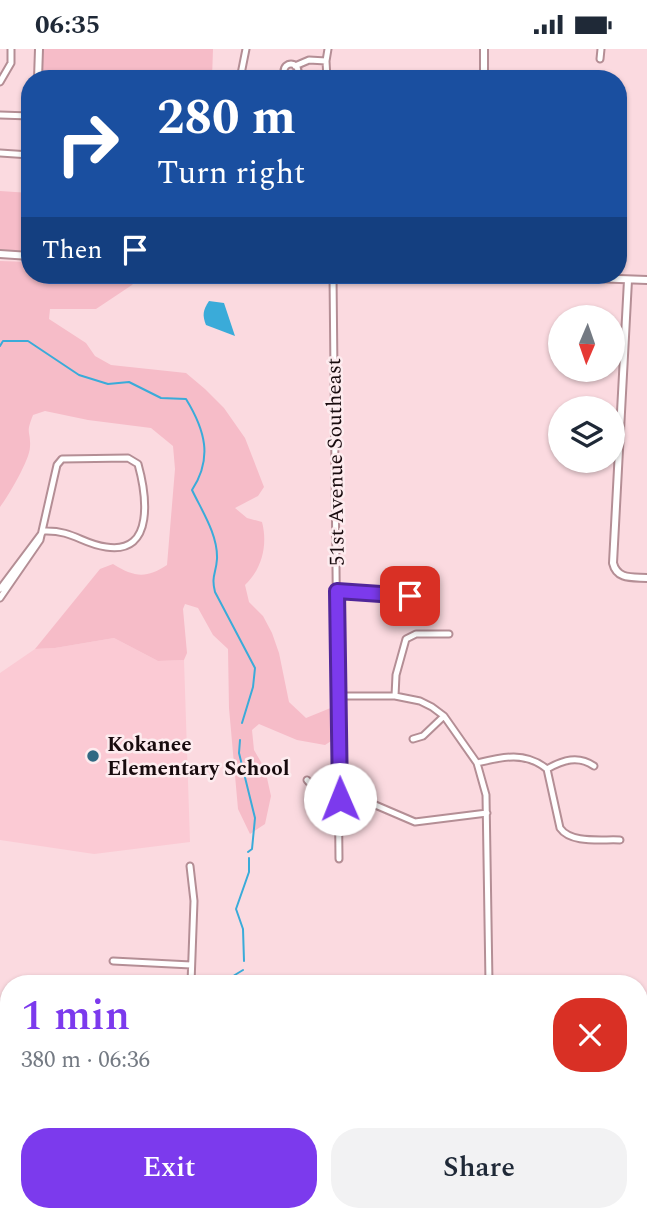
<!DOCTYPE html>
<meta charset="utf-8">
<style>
body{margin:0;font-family:Spectral,serif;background:#f2f2f3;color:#1f2937;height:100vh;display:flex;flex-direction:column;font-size:26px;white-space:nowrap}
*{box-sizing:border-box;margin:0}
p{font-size:23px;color:#747a83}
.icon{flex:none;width:38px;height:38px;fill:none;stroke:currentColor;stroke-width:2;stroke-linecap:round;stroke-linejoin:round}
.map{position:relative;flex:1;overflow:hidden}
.drawer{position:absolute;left:0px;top:926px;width:648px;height:247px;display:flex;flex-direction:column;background:#fff;border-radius:28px 28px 0 0;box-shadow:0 2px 5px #0004}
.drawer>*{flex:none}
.banner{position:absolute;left:21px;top:21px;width:606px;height:214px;border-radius:28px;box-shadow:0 2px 5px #0004;background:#1a4fa0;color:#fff;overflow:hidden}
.needle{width:46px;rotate:182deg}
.fabs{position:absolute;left:548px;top:256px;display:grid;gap:14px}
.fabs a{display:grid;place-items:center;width:77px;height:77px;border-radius:50%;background:#fff;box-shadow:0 2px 5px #0004;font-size:35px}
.pin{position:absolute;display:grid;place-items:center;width:60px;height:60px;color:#fff;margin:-30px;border-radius:14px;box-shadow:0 4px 10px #0006}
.me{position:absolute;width:77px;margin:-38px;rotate:359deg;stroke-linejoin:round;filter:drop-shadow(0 0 5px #0008)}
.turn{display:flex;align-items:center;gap:24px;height:147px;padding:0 21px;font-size:32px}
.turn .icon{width:91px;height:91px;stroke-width:2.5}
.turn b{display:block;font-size:49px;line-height:60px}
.then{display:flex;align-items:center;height:66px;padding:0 21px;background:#0003;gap:14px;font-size:26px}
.round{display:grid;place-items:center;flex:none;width:74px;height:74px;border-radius:28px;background:#f2f2f3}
.head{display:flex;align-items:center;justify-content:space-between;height:119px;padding:0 21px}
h1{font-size:42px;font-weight:600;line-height:52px;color:#7c3aed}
.button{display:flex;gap:14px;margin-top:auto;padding:14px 21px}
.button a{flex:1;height:80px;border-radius:28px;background:#7c3aed;color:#fff;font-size:28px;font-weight:600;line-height:80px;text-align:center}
.button a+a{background:#f2f2f3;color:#1f2937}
.status{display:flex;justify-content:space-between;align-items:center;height:49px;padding:0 35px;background:#fff;direction:ltr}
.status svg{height:19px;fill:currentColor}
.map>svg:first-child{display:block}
</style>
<div class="status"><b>06:35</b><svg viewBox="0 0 49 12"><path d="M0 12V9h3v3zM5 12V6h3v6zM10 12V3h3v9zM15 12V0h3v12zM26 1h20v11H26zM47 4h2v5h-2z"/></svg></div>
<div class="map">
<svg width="647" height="1171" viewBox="0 0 647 1171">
<rect width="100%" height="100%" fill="#fbdae0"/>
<!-- built -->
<path fill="#fbcad4" d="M 114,589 L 158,612 L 184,611 L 190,793 L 94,805 L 0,791 L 0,624 L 35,600 L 55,599 Z"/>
<!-- green -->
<path fill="#f6bcc8" d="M 43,0 L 213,0 L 212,30 L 42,30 Z
M 0,142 L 30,144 L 30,202 L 0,201 Z
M 0,212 L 30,213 L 30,226 L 141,226 L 132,236 L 96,260 L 50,260 L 49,270 L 86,294 L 95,307 L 111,316 L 186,324 L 205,340 L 224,359 L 245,389 L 264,438 L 258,447 L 235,459 L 247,469 L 262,473 C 268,496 262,520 245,536 L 249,553 L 263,567 L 272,584 L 279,604 L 289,653 L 306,669 L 338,656 L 339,687 L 325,696 L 297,691 L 259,675 L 252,681 L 254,701 L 265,720 L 271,747 L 265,775 L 250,785 L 238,760 L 229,659 L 228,600 L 213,586 L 198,559 L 185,555 L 183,560 L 187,604 L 184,611 L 158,612 L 114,589 L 55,599 L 35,600 L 100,520 L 113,515 C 134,528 146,530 167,516 L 175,420 L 173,397 L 151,379 L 88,371 L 45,362 L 33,366 C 25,386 31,381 30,398 C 30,410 8,448 0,458 Z"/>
<!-- water -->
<path fill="#3aabd9" d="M 209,252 L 224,254 L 235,287 L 206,276 C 202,266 203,261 209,252 Z"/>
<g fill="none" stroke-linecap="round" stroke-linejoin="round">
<!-- stream -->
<path stroke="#3aabd9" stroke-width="2" d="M 0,297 L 3,292 L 28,292 L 79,326 L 108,335 L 129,333 L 161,349 L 186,350 C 205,381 213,409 192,441 C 202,462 218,486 217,510 C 216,525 211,527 215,543 L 255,619 L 253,638 L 242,674
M 240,691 L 239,704 L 255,769 L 252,800 L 248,803
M 244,912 L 243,880 L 236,860 L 249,823 L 249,809
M 225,934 L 225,932 L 243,921
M 325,1164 L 326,1171"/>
<!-- minor casing -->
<g stroke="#b48e95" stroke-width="9">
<path id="minor" d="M 600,10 L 601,0
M284 22a7 7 0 1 1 14 0a7 7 0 1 1-14 0Z
M 295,17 L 309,11 L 326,12
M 240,30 L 246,0
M 327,30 L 326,12 L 328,0
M 0,33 L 11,14 L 11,0
M 0,66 L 30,67
M 0,104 L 30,106
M 333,226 L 339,810
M 0,540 L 42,484
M 337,542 L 435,548
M 0,549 L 40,491 L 54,429 L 57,416 L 62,410 L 128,409 L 138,415 C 146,444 156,506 106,498 C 82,495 73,481 44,482
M 339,647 L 395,647 L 420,652 L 432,658 L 444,667 L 477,714 L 486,746 L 489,934
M 395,647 L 396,626 L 406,590 L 416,585 L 449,585
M 413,690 L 423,687 L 444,667
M 477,714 C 502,708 525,702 547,720
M 547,720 L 560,779 C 571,795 602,790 620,791
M 547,720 C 563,711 578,706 594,717
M 307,731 L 314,739 L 339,745
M 340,750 L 373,755 L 415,773 L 487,764
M 190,817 L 194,852 L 191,934
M 113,912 L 191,916
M 194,1164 L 194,1171
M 492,1164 L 492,1171"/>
</g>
<!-- tertiary casing -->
<g stroke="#b48e95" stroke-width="10">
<path id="tertiary" d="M 38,30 L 39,0
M 484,30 L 484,0
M 0,205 L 30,207
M 510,226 L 647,231
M 628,231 L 613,514 C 617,531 633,528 647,529"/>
</g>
<!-- minor -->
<use href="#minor" stroke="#fff" stroke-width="5"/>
<!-- tertiary -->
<use href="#tertiary" stroke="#fff" stroke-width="6"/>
</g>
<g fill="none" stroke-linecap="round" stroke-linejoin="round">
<!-- route casing -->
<g stroke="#51269a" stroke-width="18">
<path id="route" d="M 340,750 L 337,542 L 410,547"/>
</g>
<!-- route -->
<use href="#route" stroke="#7c3aed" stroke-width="12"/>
</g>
<!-- markers -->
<circle fill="#316983" stroke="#fdecef" stroke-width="2.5" cx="93" cy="707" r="7"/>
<g text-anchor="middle" stroke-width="5" stroke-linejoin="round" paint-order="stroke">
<!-- street labels -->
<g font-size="21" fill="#180b0e" stroke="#fdecef">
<text transform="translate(335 413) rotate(-91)" y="7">51st Avenue Southeast</text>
</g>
<!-- poi labels -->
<g font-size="21" font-weight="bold" fill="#180b0e" stroke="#fdecef" text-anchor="start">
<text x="107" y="702">Kokanee<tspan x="107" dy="24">Elementary School</tspan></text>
</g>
</g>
</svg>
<div class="fabs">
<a><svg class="needle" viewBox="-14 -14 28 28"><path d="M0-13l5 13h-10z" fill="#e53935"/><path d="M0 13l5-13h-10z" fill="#747a83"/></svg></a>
<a><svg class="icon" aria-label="layers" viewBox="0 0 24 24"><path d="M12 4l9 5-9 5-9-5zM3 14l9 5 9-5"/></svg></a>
</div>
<div class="pin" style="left:410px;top:547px;background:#d93025"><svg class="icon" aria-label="arrive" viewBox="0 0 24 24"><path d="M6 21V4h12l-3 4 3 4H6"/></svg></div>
<svg class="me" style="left:340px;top:750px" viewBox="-20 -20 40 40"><circle r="19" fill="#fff"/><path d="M0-13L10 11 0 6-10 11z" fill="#7c3aed"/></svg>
<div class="banner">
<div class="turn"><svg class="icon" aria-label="right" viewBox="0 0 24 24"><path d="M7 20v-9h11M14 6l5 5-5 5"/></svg><div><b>280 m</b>Turn right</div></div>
<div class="then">Then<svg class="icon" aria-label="arrive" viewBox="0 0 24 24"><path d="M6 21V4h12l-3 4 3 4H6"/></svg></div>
</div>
<section class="drawer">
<div class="head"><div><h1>1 min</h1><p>380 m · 06:36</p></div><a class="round" style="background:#d93025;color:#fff"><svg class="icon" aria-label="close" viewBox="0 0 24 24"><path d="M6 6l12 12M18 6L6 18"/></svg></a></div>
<div class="button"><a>Exit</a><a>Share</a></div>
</section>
</div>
